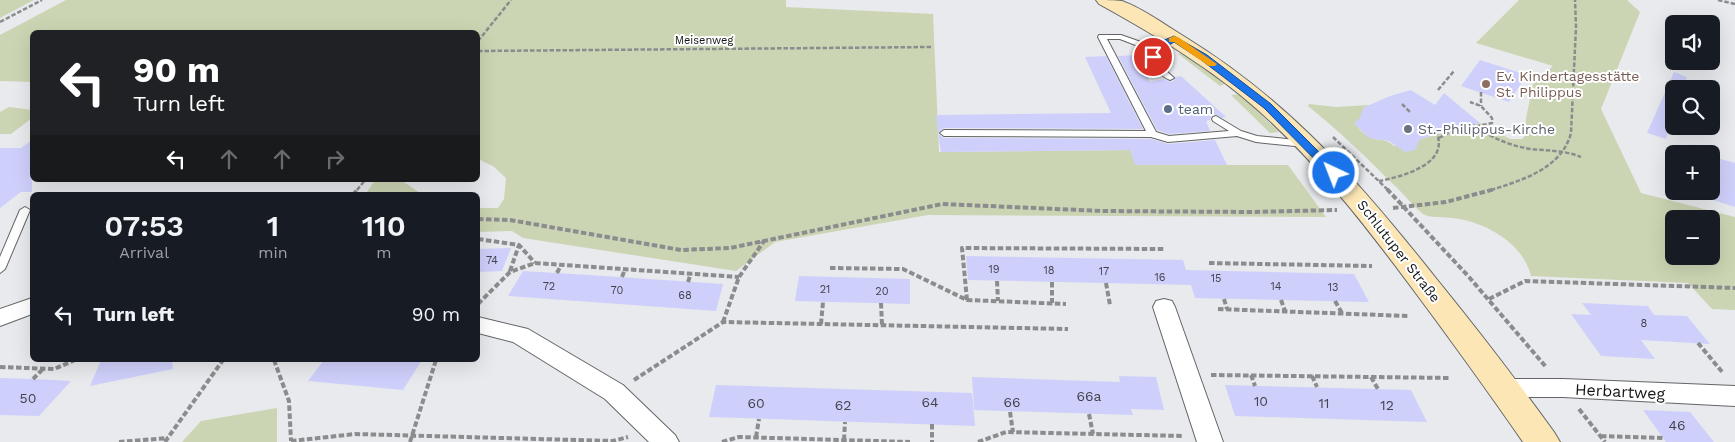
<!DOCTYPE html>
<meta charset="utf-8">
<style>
body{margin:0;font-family:"Work Sans",sans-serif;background:#20242c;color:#f1f3f6;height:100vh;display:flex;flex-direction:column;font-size:19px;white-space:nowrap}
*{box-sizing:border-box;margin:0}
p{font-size:16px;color:#9ea1a6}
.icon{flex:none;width:28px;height:28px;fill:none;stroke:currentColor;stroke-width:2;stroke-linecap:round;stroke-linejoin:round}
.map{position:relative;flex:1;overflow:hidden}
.drawer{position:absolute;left:30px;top:192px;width:450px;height:170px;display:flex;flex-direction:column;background:#171b24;border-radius:8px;box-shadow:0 5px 20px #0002}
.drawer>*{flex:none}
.guide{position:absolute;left:30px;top:30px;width:450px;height:152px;border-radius:8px;box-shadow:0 5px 20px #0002;background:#202124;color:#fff;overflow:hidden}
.buttons{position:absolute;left:1665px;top:15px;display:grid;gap:10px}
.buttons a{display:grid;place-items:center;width:55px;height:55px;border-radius:8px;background:#171b24;box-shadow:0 5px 20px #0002;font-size:25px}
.pin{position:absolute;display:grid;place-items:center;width:42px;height:42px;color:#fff;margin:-21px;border:2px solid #fff;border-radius:50%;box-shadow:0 1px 5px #0007}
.me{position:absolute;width:55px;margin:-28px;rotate:317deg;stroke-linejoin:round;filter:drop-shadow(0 0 4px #0008)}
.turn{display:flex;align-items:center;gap:18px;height:105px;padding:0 20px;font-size:22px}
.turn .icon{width:65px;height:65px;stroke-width:2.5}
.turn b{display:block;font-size:35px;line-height:42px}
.lanes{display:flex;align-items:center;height:48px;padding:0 20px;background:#0003;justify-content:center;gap:25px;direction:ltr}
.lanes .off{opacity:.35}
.eta{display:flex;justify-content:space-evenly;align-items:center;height:85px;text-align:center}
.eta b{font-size:30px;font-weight:600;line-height:35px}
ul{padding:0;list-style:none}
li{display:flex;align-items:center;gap:15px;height:75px;padding:0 20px}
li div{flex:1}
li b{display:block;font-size:19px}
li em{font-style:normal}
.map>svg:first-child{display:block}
</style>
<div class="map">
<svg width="1735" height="442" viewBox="0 0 1735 442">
<rect width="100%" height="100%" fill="#e8eaed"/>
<!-- green -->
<path fill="#cbd5b3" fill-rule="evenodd" d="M 0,0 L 34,0 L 0,18 Z
M 66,0 L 786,0 L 786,7 L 933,14 L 939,152 L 1130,150 L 1136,165 L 1288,165 L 1326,217 L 928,215 L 775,242 L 736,271 L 523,238 L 512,231 L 478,232 L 478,208 L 498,208 L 504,199 L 506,178 L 493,166 L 478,159 L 478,32 L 32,32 L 32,82 L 0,81 L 0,35 Z
M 1519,0 L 1627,0 L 1640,12 L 1601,109 L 1641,193 L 1735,217 L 1735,310 L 1712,309 L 1688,283 L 1531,276 C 1523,243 1486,222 1453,218 C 1445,217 1429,218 1423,214 C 1412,205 1403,193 1393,184 C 1366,157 1338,130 1308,106 L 1309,104 L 1336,107 L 1386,104 L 1355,123 C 1371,147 1382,134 1394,146 L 1480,123 L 1510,139 L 1522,139 L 1525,136 L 1526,118 L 1533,84 L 1553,66 L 1476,43 ZM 1674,219 L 1711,219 L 1711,256 L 1674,256 Z
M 1177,53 L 1184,54 L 1227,83 L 1220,86 Z
M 1240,94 L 1279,132 L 1270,133 L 1231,95 Z
M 9,107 L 32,110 L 32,118 L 11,134 L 0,134 L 0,112 Z
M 375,180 L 401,180 L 423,195 L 365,195 Z
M 277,408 L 277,442 L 182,442 L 201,421 Z"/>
<!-- building -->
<path fill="#ced0fb" d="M 1137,55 L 1150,82 L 1164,79 L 1171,82 L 1175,80 L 1175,77 L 1181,76 L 1226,117 L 1222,118 L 1215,114 L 1211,116 L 1210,120 L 1206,121 L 1210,131 L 1169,134 L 1157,130 L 1118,56 Z
M 1106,56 L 1143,129 L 944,128 L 938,133 L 936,115 L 1111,113 L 1085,57 Z
M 1480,60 L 1527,75 L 1509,102 L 1461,86 Z
M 1674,72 L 1687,77 L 1683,89 L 1674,89 L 1674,128 L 1670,127 L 1666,139 L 1647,133 Z
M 1411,90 L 1435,105 L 1444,93 L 1480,123 L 1420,139 L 1415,150 L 1405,152 L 1389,141 L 1369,138 L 1354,123 L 1360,118 L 1363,108 L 1390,96 Z
M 938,134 L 944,138 L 1151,139 L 1168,144 L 1215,140 L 1227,165 L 1135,165 L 1130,150 L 941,152 Z
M 32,140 L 32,192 L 21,192 L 0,208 L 0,148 L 21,148 Z
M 1717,158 L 1735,163 L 1735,207 L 1713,200 Z
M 511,248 L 502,271 L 478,272 L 478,249 Z
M 966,256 L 1183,260 L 1186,270 L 1354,274 L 1369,302 L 1195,298 L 1191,285 L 968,280 Z
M 523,271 L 589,275 L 723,284 L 716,311 L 508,296 Z
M 799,276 L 910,279 L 910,304 L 795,301 Z
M 1582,303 L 1648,306 L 1654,315 L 1687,316 L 1710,344 L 1641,340 L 1655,359 L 1601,356 L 1571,314 L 1591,315 Z
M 101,360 L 172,360 L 173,369 L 90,386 Z
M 324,360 L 422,360 L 403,390 L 308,381 Z
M 1119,376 L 1156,377 L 1164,410 L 1131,409 L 1133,415 L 974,410 L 972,377 L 1120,382 Z
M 0,378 L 33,379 L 71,381 L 39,416 L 0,415 Z
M 716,385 L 972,393 L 975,426 L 709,417 Z
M 1225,385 L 1411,390 L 1427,422 L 1235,416 Z
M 1643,410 L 1690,412 L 1714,442 L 1666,442 Z"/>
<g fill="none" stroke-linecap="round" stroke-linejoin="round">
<!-- lane casing -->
<g stroke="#636567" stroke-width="2">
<path id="lane" d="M 1099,35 L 1121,35 L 1155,47 C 1160,42 1167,39 1175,37 L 1179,39 L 1164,47 L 1157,57 L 1162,67 L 1174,78 L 1170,80 C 1160,76 1154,67 1149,57 L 1151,51 L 1120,39 L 1107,39 L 1156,132 L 1169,136 L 1229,131 L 1213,121 L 1212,119 L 1213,117 L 1216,116 L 1241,131 L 1257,136 L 1305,141 L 1310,144 L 1305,147 L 1256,142 L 1237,136 L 1168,142 L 1151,137 L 944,136 L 940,133 L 944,130 L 1146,131 L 1098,37 Z
M 25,207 L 30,210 L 5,269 L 0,273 L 0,257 L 20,210 Z"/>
</g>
<!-- street casing -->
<g stroke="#636567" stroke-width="2">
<path id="street" d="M 32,298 L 32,314 L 0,326 L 0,309 Z
M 1164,299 L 1172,301 L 1175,307 L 1223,442 L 1197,442 L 1153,307 L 1156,301 Z
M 478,317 L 528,329 L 623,385 L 675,435 L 679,442 L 649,442 L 605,399 L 513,342 L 478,333 Z
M 1504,379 L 1563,379 L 1735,386 L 1735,406 L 1563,397 L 1504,397 L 1495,395 L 1492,388 L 1495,381 Z"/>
</g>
<!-- secondary casing -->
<g stroke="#636567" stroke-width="2">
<path id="secondary" d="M 1096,0 C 1104,0 1115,0 1122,1 C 1144,9 1165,25 1185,37 C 1291,102 1362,185 1439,282 C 1479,331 1517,381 1554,432 L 1560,442 L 1523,442 C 1487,390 1450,339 1412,288 C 1366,226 1317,163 1259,111 C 1211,68 1155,35 1099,4 Z"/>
</g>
<!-- path-far1 -->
<path stroke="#8a8c8e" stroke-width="2.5" stroke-dasharray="4.5 2" stroke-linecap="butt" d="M 1718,0 L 1735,4
M 0,22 L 42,0
M 478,41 L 511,0
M 478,51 L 931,47
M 1438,90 L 1454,71
M 1481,92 L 1481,106
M 1402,104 L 1411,113
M 1473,125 C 1490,137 1510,146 1531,149 C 1548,151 1564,150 1581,157
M 1333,137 L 1388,190
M 1439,138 L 1450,132 L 1492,123 L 1492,118 L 1481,106 L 1470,102
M 1711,165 L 1714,153 L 1720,151
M 1379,181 C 1400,177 1449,165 1437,134
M 357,190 L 365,180
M 1491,190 C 1523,180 1562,168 1571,133 L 1576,27 L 1575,0"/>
<!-- path -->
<path stroke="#8a8c8e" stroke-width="4" stroke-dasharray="5.5 2.5" stroke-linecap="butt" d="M 1387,189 L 1469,277 L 1546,367
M 353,195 L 358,189
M 1393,208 L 1446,202 L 1495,189
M 478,219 L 510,220 L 681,250 L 730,248 L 942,204 L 1103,211 L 1251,212 L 1337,210
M 478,239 L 519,245 L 535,263
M 1209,263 L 1372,266
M 830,268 L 903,269 L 967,300 L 1066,304
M 510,271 L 519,245
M 557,273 L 561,265
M 622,277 L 625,269
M 997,281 L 998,301
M 688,282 L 691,273
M 1052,282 L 1052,303
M 1106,283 L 1110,305
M 1224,299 L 1227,309
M 1489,299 L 1525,281 L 1735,288
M 967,300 L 962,248 L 1164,249
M 1281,300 L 1285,311
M 1335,301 L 1342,313
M 881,303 L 882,325
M 478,304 L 510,272 L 535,263 L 739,277
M 1218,309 L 1408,316
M 723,322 L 739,277 L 764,241
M 821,324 L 823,302
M 1698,343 L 1723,373
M 274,360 L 289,401 L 291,441
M 0,367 L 54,369 L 75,360
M 1211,375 L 1451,378
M 1251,375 L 1255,386
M 1312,376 L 1317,387
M 1371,377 L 1378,389
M 33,379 L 43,369
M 634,380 L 723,322 L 1068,329
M 1579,409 L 1605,442
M 1010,412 L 1013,432
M 1089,414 L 1093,434
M 932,424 L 932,442
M 1601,436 L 1663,438
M 756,437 L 759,419
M 844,440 L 845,422
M 291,441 L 355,434 L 613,441 L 628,437
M 119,442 L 168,438
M 165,442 L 223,360
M 410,442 L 436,360
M 722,442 L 739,437 L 910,442
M 978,442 L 1006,432 L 1183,436"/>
<!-- lane -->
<use href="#lane" fill="#fff" fill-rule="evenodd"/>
<!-- street -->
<use href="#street" fill="#fff" fill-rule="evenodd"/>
<!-- secondary -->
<use href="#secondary" fill="#fce6b6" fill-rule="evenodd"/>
</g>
<!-- route -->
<path fill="#1a73e8" stroke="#114b97" d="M 1174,36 L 1207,55 L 1271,104 L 1340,173 L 1338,176 L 1331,176 L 1264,108 L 1200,59 L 1174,42 L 1159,51 L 1156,59 L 1150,59 L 1150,50 L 1157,43 Z"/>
<!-- slow -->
<path fill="#f59e0b" d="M 1174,36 L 1178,37 L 1217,64 L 1215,66 L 1209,66 L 1174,42 L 1169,42 L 1169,38 Z"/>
<!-- markers -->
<circle fill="#8d6e63" stroke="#fff" stroke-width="2" cx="1486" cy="84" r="5"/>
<circle fill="#5c6f8a" stroke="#fff" stroke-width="2" cx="1168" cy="109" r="5"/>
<circle fill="#6b7280" stroke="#fff" stroke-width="2" cx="1408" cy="129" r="5"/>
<g text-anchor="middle" stroke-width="4" stroke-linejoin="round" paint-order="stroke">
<!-- far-street labels -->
<g font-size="11" fill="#131415" stroke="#fff">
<text x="704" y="44">Meisenweg</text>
</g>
<!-- number labels -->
<g font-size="11" fill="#42434e">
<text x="492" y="264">74</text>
<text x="994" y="273">19</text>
<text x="1049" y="274">18</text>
<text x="1104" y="275">17</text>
<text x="1160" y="281">16</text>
<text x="1216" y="282">15</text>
<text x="549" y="290">72</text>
<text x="1276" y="290">14</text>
<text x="1333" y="291">13</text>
<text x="825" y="293">21</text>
<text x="617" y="294">70</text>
<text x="882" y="295">20</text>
<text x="685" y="299">68</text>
<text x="1644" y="327">8</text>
</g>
<!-- education labels -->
<g font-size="14" fill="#785e54" stroke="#fff" text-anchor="start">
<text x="1496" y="81">Ev. Kindertagesstätte<tspan x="1496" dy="16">St. Philippus</tspan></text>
</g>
<!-- service labels -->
<g font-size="14" fill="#4e5e75" stroke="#fff" text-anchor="start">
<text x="1178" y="114">team</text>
</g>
<!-- worship labels -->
<g font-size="14" fill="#5b616d" stroke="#fff" text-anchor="start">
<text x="1418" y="134">St.-Philippus-Kirche</text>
</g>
<!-- street labels -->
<g font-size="14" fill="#131415" stroke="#fff">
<text transform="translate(1399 251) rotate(52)" y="5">Schlutuper Straße</text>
</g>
<!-- near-number labels -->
<g font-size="14" fill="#42434e">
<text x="1089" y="401">66a</text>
<text x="28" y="403">50</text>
<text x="1261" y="406">10</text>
<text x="930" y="407">64</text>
<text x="1012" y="407">66</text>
<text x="756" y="408">60</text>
<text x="1324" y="408">11</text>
<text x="843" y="410">62</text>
<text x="1387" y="410">12</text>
<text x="1677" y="430">46</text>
</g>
<!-- near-street labels -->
<g font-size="16" fill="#131415" stroke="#fff">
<text transform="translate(1620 391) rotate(3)" y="6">Herbartweg</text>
</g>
</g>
</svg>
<div class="buttons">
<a><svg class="icon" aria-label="sound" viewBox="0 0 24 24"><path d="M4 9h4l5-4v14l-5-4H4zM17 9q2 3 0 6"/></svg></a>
<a><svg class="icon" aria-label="search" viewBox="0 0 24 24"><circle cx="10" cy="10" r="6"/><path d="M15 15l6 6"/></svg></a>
<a>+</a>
<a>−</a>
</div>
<div class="pin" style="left:1153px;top:57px;background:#d93025"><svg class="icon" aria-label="arrive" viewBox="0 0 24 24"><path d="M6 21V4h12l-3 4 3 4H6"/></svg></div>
<svg class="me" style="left:1334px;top:173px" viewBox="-20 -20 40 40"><circle r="17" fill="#1a73e8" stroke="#fff" stroke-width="3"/><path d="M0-11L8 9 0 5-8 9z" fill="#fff"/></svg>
<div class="guide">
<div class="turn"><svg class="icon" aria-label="left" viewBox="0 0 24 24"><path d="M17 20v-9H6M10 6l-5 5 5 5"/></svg><div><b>90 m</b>Turn left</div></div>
<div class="lanes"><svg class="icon" aria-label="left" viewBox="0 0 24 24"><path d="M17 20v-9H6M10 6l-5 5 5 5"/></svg><svg class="icon off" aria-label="ahead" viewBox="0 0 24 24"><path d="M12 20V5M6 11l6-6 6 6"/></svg><svg class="icon off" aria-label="ahead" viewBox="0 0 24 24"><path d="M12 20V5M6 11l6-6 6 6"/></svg><svg class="icon off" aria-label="right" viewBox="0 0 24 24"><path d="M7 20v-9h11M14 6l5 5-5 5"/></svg></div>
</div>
<section class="drawer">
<div class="eta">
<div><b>07:53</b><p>Arrival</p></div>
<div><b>1</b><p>min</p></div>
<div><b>110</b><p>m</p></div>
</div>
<ul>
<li><svg class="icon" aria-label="left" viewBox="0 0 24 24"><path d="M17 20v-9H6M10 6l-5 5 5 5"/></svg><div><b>Turn left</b></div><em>90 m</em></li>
</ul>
</section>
</div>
